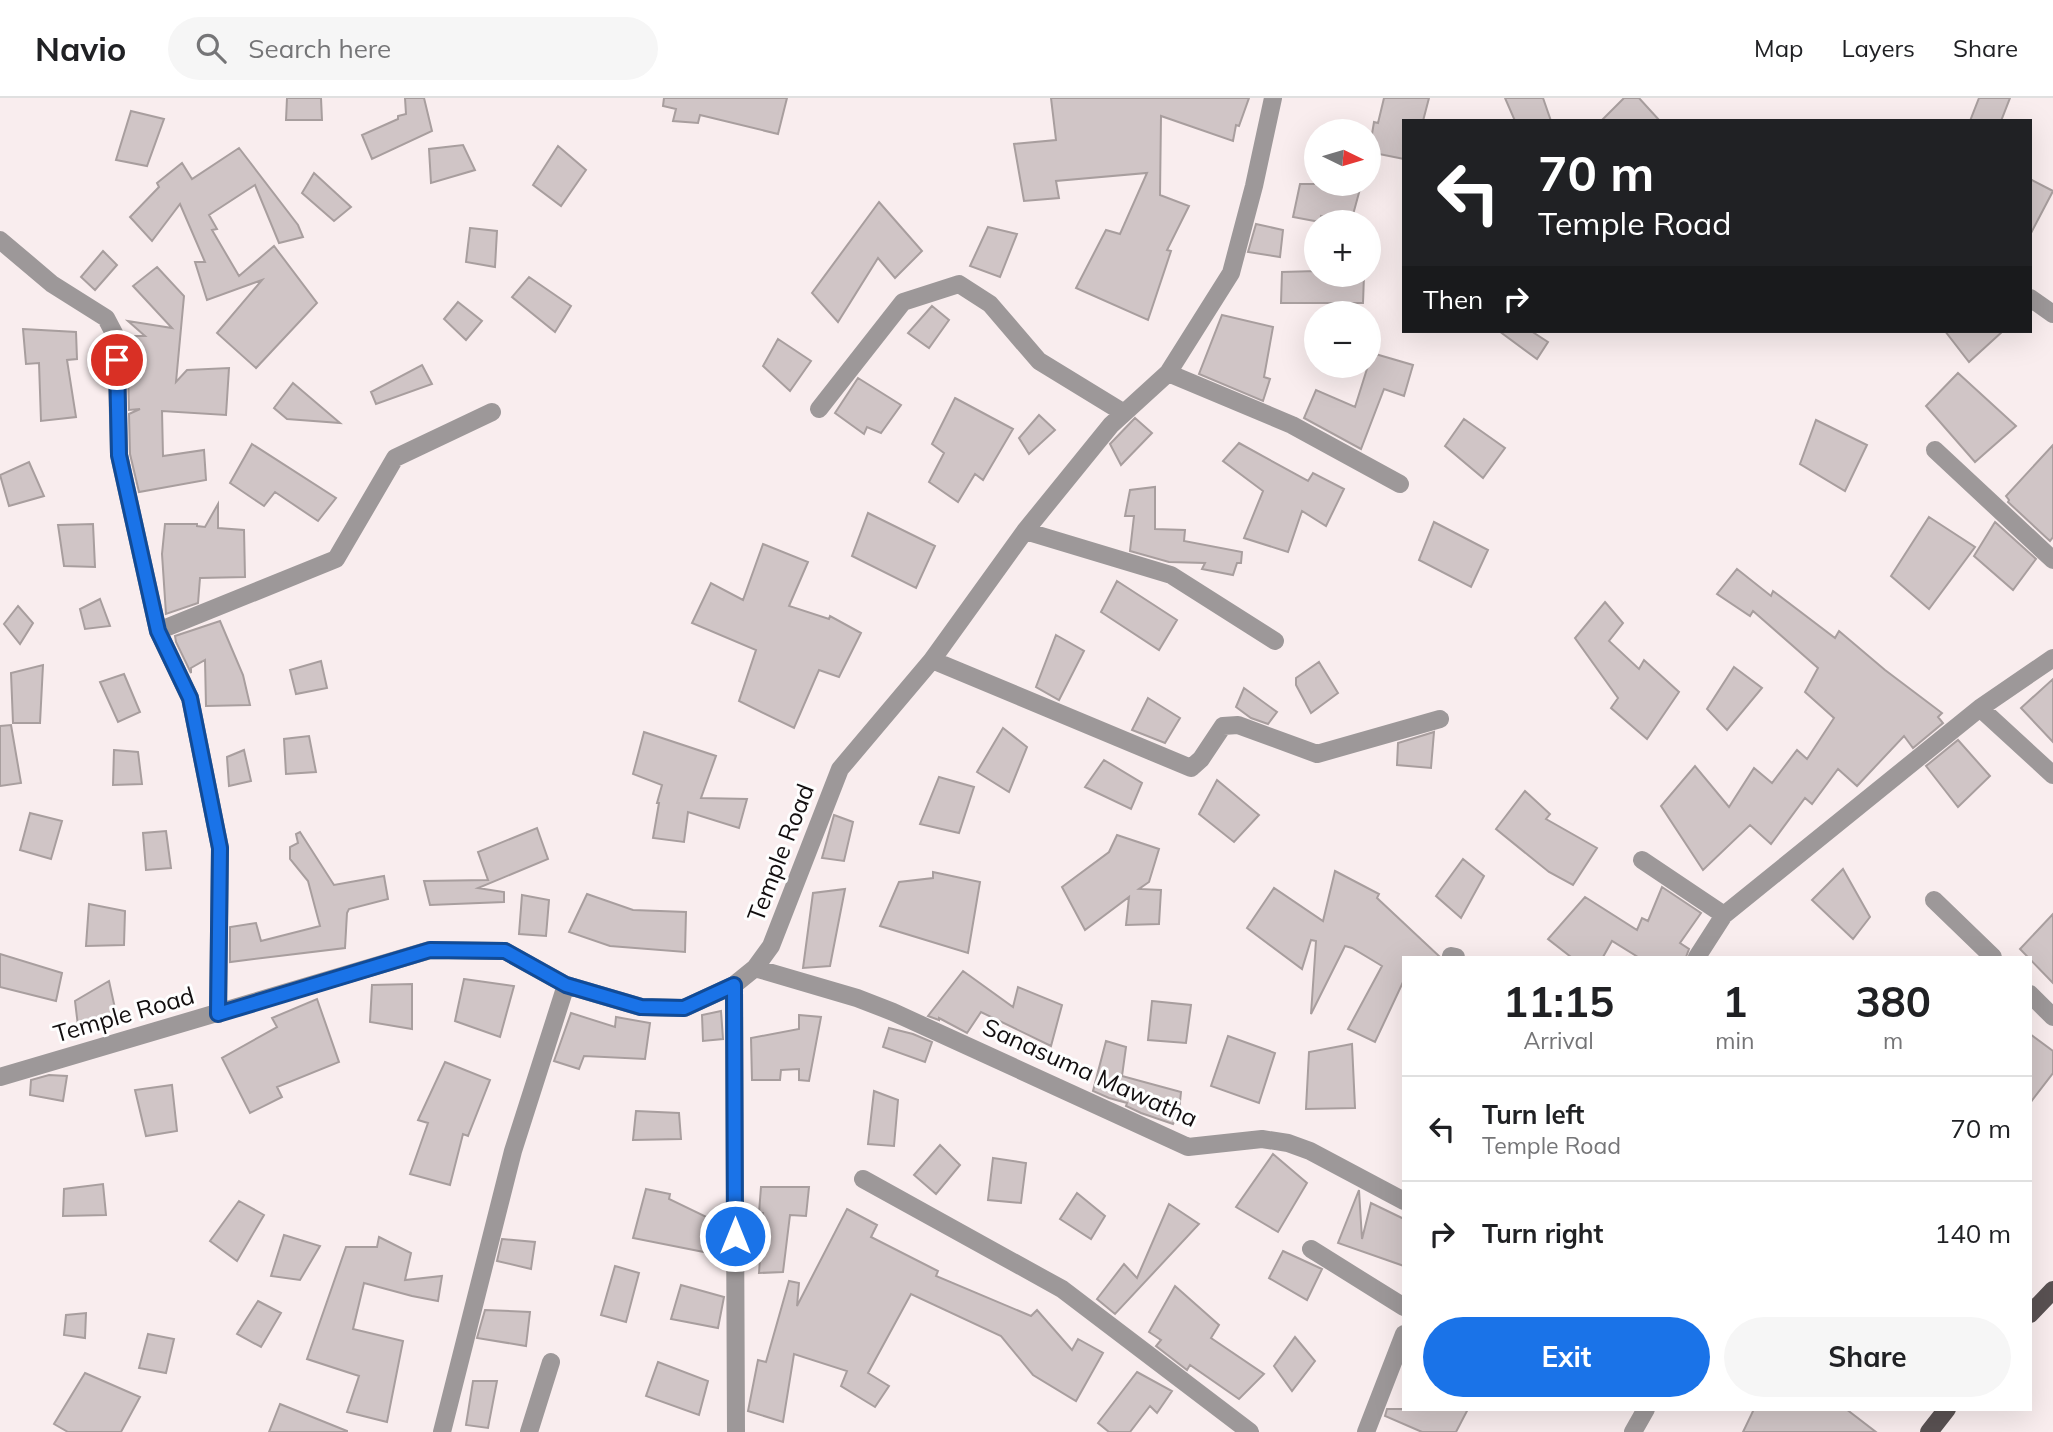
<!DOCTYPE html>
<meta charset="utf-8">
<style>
body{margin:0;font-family:Mulish,sans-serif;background:#f6f6f6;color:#202124;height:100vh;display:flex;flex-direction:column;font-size:26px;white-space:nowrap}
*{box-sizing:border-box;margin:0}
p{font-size:23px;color:#757577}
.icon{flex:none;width:38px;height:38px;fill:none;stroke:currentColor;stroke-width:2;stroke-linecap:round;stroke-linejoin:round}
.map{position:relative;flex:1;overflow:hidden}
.drawer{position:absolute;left:1402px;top:858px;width:630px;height:455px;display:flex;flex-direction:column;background:#fff;border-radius:0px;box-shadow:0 7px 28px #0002}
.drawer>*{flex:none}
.top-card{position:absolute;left:1402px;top:21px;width:630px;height:214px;border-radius:0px;box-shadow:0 7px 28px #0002;background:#202124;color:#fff;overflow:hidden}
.needle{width:46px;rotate:95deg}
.controls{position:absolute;left:1304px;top:21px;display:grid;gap:14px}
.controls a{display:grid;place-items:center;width:77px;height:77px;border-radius:50%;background:#fff;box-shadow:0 7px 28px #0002;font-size:35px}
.pin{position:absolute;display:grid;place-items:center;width:60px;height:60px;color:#fff;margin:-30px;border:4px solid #fff;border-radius:50%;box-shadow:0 2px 7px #0007}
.me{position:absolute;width:77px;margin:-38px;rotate:0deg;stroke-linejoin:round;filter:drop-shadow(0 0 5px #0008)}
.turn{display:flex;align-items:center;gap:24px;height:147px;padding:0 21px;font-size:32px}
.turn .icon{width:91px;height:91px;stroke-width:2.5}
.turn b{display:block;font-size:49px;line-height:60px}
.then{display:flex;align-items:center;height:66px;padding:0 21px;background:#0003;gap:14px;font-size:26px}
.eta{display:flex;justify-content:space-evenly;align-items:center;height:119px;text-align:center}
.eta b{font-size:42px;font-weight:700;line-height:49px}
.button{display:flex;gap:14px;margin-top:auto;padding:14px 21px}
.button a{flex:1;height:80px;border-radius:42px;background:#1a73e8;color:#fff;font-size:28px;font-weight:700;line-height:80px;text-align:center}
.button a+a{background:#f6f6f6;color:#202124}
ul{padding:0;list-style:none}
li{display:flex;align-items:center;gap:21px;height:105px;padding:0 21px;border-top:2px solid #e0e0e0}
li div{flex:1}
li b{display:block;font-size:26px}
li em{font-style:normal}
header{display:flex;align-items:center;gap:42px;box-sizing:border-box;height:98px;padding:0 35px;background:#fff;border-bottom:2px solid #e0e0e0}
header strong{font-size:33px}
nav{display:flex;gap:38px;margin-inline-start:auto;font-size:24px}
.search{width:490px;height:63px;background:#f6f6f6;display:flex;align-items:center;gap:18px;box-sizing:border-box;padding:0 24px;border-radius:38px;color:#757577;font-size:26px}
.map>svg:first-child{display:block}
</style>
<header>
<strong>Navio</strong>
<div class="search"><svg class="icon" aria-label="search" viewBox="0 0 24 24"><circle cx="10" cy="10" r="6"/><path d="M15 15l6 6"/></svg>Search here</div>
<nav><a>Map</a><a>Layers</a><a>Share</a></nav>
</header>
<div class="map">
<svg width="2053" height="1334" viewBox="0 0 2053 1334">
<rect width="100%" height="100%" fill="#f9edee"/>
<!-- building -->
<path fill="#d0c5c6" stroke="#a89e9e" stroke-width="2" d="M 287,0 L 321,0 L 322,22 L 286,22 Z
M 405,0 L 424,0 L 432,33 L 372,61 L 362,37 L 398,21 L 398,18 L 406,16 Z
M 664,0 L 787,0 L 778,36 L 700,17 L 698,25 L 673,23 L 676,11 L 663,8 Z
M 1051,0 L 1249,0 L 1239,28 L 1236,27 L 1233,43 L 1161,18 L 1160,97 L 1189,108 L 1167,152 L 1171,153 L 1148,222 L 1076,190 L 1106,132 L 1120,136 L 1147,75 L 1056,83 L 1059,100 L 1024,103 L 1014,46 L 1056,42 Z
M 1384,0 L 1429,0 L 1423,23 L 1404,23 L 1404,61 L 1369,54 L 1374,24 L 1378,25 Z
M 1505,0 L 1543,0 L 1551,23 L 1515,23 Z
M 1624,0 L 1639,0 L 1660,23 L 1601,23 Z
M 1979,0 L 2010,0 L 2001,23 L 1970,23 Z
M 131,13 L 164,21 L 147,68 L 116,62 Z
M 463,47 L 475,72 L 431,85 L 429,51 Z
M 558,48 L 586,72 L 561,108 L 533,87 Z
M 239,50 L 298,127 L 303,139 L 279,145 L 255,87 L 209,117 L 217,131 L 212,132 L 239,178 L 274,148 L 317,205 L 256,270 L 217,235 L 262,182 L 207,202 L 195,164 L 205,164 L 180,106 L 152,143 L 130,119 L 159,89 L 157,85 L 182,65 L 192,81 Z
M 314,75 L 351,109 L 334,123 L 302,95 Z
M 2030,81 L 2053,93 L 2030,137 Z
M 1300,86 L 1341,86 L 1360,91 L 1351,124 L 1342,124 L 1321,118 L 1320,124 L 1293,119 Z
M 879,104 L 922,153 L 895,180 L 878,160 L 838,224 L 812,195 Z
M 1256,126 L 1283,132 L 1280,159 L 1248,154 Z
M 988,129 L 1017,136 L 1000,179 L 970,168 Z
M 470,130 L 497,133 L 495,169 L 466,164 Z
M 103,153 L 117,167 L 95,192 L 81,179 Z
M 157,169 L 184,198 L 176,284 L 187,272 L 229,270 L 226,317 L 162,313 L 163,358 L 204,352 L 206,382 L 139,394 L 130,356 L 129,316 L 140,311 L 129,312 L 128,272 L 132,238 L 145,238 L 128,223 L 172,230 L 133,188 Z
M 1316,173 L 1316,177 L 1364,177 L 1363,205 L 1281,205 L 1282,174 Z
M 529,179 L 571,208 L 555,234 L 512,199 Z
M 458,204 L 482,223 L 466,242 L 444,221 Z
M 932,208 L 949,222 L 929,250 L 908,235 Z
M 1222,217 L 1273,229 L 1264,279 L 1270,281 L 1263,303 L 1199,276 Z
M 23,231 L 76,234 L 77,261 L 67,262 L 76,319 L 41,323 L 39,265 L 26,266 Z
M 1499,233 L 1531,233 L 1548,244 L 1537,261 Z
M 1945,233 L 2003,233 L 1969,264 Z
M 778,241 L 811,263 L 790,293 L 763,268 Z
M 1372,255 L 1413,267 L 1404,298 L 1384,291 L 1361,351 L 1304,320 L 1316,292 L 1355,309 Z
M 422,267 L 432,286 L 376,306 L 371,294 Z
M 1958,275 L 2016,328 L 1975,364 L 1926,308 Z
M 858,280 L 901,307 L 881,335 L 867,329 L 864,336 L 835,315 Z
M 293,285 L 340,325 L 287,321 L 274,310 Z
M 955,300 L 1013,331 L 983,382 L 975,376 L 958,404 L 929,384 L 944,355 L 932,346 Z
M 1039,317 L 1055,332 L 1029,356 L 1019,340 Z
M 1135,320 L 1152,335 L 1121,367 L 1110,346 Z
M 1464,321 L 1505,350 L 1483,380 L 1445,348 Z
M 1816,322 L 1867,347 L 1845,393 L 1800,366 Z
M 1239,345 L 1308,383 L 1313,375 L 1344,391 L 1326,428 L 1302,413 L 1288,454 L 1244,440 L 1263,393 L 1223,363 Z
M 252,346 L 336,400 L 318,423 L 275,394 L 264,408 L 230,385 Z
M 2053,347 L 2053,439 L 2050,443 L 2008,404 L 2009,402 L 2006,398 Z
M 29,364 L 44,398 L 9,408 L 0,377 Z
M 1155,389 L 1155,431 L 1185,432 L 1184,443 L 1242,454 L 1241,465 L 1237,465 L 1233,477 L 1202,471 L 1205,465 L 1169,464 L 1130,453 L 1134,418 L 1125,418 L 1130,392 Z
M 218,406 L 218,430 L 244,432 L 245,479 L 200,480 L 198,505 L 166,516 L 162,456 L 165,426 L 197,426 L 197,428 L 205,429 Z
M 868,415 L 935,448 L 916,490 L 852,458 Z
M 1929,419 L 1975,449 L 1929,511 L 1891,478 Z
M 1434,424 L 1488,452 L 1471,489 L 1419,462 Z
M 1995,424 L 2036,461 L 2013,492 L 1974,458 Z
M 93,426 L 95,469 L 64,468 L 58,427 Z
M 763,446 L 808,464 L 789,508 L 829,521 L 830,518 L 861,535 L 839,579 L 819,572 L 794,630 L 739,603 L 756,552 L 692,525 L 711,485 L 743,502 Z
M 1737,471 L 1771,498 L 1773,493 L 1835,540 L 1839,533 L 1885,572 L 1942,615 L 1938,619 L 1943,625 L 1913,650 L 1904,638 L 1857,688 L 1838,671 L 1812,706 L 1805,700 L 1771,746 L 1750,727 L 1703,772 L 1661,708 L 1695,668 L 1729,709 L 1754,670 L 1772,685 L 1797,652 L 1807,661 L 1834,620 L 1805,594 L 1818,570 L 1753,513 L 1750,518 L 1717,496 Z
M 1117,483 L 1177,522 L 1159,552 L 1101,514 Z
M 100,501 L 110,528 L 85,531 L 80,511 Z
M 1605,504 L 1623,525 L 1609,543 L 1639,571 L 1644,562 L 1679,594 L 1647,641 L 1611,610 L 1618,600 L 1575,540 Z
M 18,508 L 33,525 L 20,546 L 4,526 Z
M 220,523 L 243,577 L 250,607 L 206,608 L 205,562 L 191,570 L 191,575 L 176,544 L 175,538 Z
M 1056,537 L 1084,553 L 1059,602 L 1036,589 Z
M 321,563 L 327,590 L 296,596 L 290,572 Z
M 1319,564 L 1338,595 L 1311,615 L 1296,587 L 1296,580 Z
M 43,567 L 40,625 L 13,625 L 11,575 Z
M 1734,569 L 1762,590 L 1727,632 L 1707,611 Z
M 124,576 L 140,614 L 118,624 L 100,584 Z
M 2053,581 L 2053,644 L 2021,610 Z
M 1244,590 L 1277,614 L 1268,626 L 1251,620 L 1236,609 Z
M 1148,600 L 1180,620 L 1165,645 L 1132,632 Z
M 11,627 L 21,685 L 0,688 L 0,628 Z
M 1003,630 L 1027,649 L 1009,694 L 977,674 Z
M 644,634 L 716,658 L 701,700 L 747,701 L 739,730 L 688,714 L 684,744 L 653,740 L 659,705 L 657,705 L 662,687 L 633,676 Z
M 1434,634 L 1431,670 L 1397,667 L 1398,645 Z
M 309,638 L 316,674 L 286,676 L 284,641 Z
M 1958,642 L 1990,678 L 1958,709 L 1926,668 Z
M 114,652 L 138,654 L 142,686 L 113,687 Z
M 244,652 L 251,683 L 229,688 L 227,659 Z
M 1104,662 L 1142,685 L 1131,711 L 1085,689 Z
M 939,679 L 974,689 L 959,735 L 920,726 Z
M 1217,682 L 1259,717 L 1234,744 L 1199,716 Z
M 1525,693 L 1550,716 L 1546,721 L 1597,750 L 1573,787 L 1549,774 L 1496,731 Z
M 30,715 L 62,723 L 51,761 L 20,752 Z
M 834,717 L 853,724 L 844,763 L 822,760 Z
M 537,730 L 548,761 L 478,790 L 504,794 L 504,804 L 430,807 L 424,783 L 488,782 L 478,754 Z
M 166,733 L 171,770 L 146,772 L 143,735 Z
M 300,734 L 334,787 L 384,778 L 388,801 L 349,811 L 347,815 L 345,850 L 230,864 L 230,829 L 256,825 L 261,843 L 320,828 L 308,783 L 290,761 L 290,749 L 298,745 L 296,736 Z
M 1117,737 L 1159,751 L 1149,784 L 1139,791 L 1161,792 L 1159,826 L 1126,827 L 1129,799 L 1085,832 L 1062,789 L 1109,754 Z
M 1463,761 L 1484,778 L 1461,820 L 1436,798 Z
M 1843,771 L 1870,819 L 1853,841 L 1812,802 Z
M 1335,773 L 1379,796 L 1377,800 L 1440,859 L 1404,859 L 1404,882 L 1375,944 L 1348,931 L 1382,868 L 1352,850 L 1345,848 L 1311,916 L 1316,843 L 1311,842 L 1302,871 L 1247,830 L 1274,790 L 1323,823 Z
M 933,774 L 980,784 L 968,855 L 880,828 L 899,784 L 933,780 Z
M 1662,789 L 1701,815 L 1680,845 L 1689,851 L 1686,859 L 1638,859 L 1612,843 L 1603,859 L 1571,859 L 1548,841 L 1585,799 L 1637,832 L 1642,820 L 1648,823 Z
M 845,791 L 830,868 L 803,870 L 813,795 Z
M 587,796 L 633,812 L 686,814 L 685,854 L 610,848 L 569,834 Z
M 522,797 L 549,802 L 546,838 L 519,836 Z
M 89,806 L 125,813 L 124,847 L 86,848 Z
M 2053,816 L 2053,885 L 2020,851 Z
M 0,856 L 62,875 L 56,903 L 0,889 Z
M 963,873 L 1013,909 L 1018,889 L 1062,907 L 1051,948 L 981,914 L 967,935 L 939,920 L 939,922 L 928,918 Z
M 464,881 L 514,888 L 500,939 L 455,923 Z
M 109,883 L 116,915 L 78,928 L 75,903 Z
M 412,886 L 412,931 L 370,924 L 372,887 Z
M 317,901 L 339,964 L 277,989 L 282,999 L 250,1015 L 222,960 L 277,929 L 272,920 Z
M 1152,903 L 1191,907 L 1186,945 L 1148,942 Z
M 721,913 L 723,941 L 703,943 L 702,917 Z
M 571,915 L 615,929 L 616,919 L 650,925 L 645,961 L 584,958 L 579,971 L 554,963 Z
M 799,917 L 821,919 L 809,983 L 799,982 L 799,971 L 781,972 L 780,982 L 752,982 L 751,940 L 799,931 Z
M 889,930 L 913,936 L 932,944 L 925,964 L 883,949 Z
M 2030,936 L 2053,953 L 2053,975 L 2030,1005 Z
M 1228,938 L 1275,955 L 1259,1005 L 1211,988 Z
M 1106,943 L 1126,949 L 1122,978 L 1181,994 L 1179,1013 L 1173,1026 L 1141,1015 L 1126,1008 L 1127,1005 L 1109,1000 L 1093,993 Z
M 1352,946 L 1355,1010 L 1306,1011 L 1309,954 Z
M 445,964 L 490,982 L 468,1038 L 463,1036 L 450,1087 L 410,1076 L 428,1025 L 418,1022 Z
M 49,977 L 67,978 L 63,1003 L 30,997 L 31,982 Z
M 172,987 L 177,1033 L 146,1038 L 135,992 Z
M 874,993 L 898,1002 L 894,1048 L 868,1046 Z
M 636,1013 L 679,1015 L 681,1041 L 633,1042 Z
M 940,1047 L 960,1067 L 936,1096 L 914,1077 Z
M 1273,1056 L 1307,1085 L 1278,1134 L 1236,1109 Z
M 993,1060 L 1026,1065 L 1021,1105 L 988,1102 Z
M 103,1086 L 106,1117 L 63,1118 L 64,1091 Z
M 761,1089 L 809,1089 L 806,1118 L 790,1117 L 783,1174 L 759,1175 L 763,1115 L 759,1115 Z
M 646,1091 L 670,1096 L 669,1101 L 719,1125 L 714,1156 L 633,1140 Z
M 1359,1092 L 1362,1141 L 1371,1105 L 1404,1121 L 1404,1168 L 1338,1145 Z
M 1077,1095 L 1105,1118 L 1091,1141 L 1060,1121 Z
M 239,1103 L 264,1117 L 237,1163 L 210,1143 Z
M 1169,1106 L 1199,1126 L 1115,1216 L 1097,1201 L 1124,1166 L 1137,1180 Z
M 847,1111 L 877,1127 L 871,1139 L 938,1173 L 936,1178 L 1031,1218 L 1037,1212 L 1072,1252 L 1078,1241 L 1103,1255 L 1076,1303 L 1033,1277 L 1001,1238 L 911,1196 L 868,1275 L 889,1288 L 875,1309 L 841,1288 L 847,1273 L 794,1256 L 783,1324 L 748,1313 L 758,1262 L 766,1264 L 789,1183 L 799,1185 L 797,1208 Z
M 284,1137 L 320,1148 L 300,1182 L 271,1178 Z
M 379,1139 L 411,1155 L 405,1182 L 442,1178 L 438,1203 L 412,1198 L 364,1185 L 353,1231 L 403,1243 L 387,1324 L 347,1314 L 359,1278 L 307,1261 L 346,1149 L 377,1149 Z
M 502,1141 L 535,1144 L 531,1171 L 497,1163 Z
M 1283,1153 L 1322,1171 L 1307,1202 L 1269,1180 Z
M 615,1168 L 639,1175 L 626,1224 L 601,1217 Z
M 681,1187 L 724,1199 L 718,1230 L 671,1221 Z
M 1175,1188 L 1219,1227 L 1211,1240 L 1264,1276 L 1239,1301 L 1190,1267 L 1187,1272 L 1156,1248 L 1161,1242 L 1149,1234 Z
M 258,1203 L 281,1215 L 261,1249 L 237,1236 Z
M 485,1212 L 530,1214 L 526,1248 L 477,1240 Z
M 86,1215 L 85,1240 L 64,1237 L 66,1217 Z
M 148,1236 L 174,1241 L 166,1275 L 139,1270 Z
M 1295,1239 L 1315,1263 L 1292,1293 L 1274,1268 Z
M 658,1264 L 708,1283 L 699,1317 L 646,1298 Z
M 1137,1274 L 1172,1293 L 1157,1315 L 1150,1308 L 1130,1334 L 1109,1334 L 1098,1325 Z
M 85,1275 L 140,1299 L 121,1334 L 68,1334 L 54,1326 Z
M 473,1283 L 497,1283 L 488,1330 L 466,1327 Z
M 280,1306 L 347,1333 L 347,1334 L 269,1334 Z
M 1387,1311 L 1468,1311 L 1456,1334 L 1422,1334 L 1385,1318 Z
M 1754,1311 L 1846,1311 L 1876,1334 L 1743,1334 Z"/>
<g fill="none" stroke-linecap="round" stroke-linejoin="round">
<!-- minor -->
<path stroke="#9d9899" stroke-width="18" d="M 0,142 L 52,186 L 106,220 L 116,239 L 119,357 L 158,533 L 190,600 L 220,750 L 218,916
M 2030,200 L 2053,216
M 1168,275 L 1292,327 L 1400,386
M 819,311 L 903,204 L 959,186 L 990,206 L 1039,263 L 1124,315
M 1935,352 L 2053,462
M 1025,433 L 1171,477 L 1275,543
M 158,533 L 336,461 L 395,360 L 492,314
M 932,562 L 1191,670 L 1201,661 L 1223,628 L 1238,627 L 1317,656 L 1440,621
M 1980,610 L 2053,677
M 1642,762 L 1724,817 L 1697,859
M 1934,802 L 1993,859
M 1724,817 L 1980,610 L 2053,560
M 1451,858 L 1456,859
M 755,870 L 857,900 L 893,914 L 1188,1049 L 1262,1041 L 1288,1045 L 1310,1053 L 1404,1103
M 734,887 L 736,1334
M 2030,896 L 2053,919
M 0,979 L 430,852 L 505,853 L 566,887 L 641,909 L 684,910 L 734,887 L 755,870 L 771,848 L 840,671 L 932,562 L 1025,433 L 1111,327 L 1168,275 L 1231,175 L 1254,88 L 1273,0
M 863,1081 L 1062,1191 L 1250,1334
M 1311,1151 L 1404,1209
M 442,1334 L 513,1053 L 566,887
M 529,1334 L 551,1264
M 1366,1334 L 1404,1236
M 1633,1334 L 1646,1311"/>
<!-- major -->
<path stroke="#595152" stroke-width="18" d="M 2030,1216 L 2053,1192
M 1929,1334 L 1947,1311"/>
</g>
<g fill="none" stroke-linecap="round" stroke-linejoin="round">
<!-- route casing -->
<g stroke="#114b97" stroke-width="18">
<path id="route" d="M 117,262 L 119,357 L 158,533 L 190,600 L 220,750 L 218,916 L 430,852 L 505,853 L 566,887 L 641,909 L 684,910 L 734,887 L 735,1138"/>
</g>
<!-- route -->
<use href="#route" stroke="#1a73e8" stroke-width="12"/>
</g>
<g text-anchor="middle" stroke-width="6" stroke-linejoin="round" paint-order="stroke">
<!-- street labels -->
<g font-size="24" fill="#120e0f" stroke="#fefefe">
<text transform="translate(781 755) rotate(-69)" y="8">Temple Road</text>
<text transform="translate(124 917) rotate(-16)" y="8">Temple Road</text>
<text transform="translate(1090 975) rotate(24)" y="8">Sanasuma Mawatha</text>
</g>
</g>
</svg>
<div class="controls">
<a><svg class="needle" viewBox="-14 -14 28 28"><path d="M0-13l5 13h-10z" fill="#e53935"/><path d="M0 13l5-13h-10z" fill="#757577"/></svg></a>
<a>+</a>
<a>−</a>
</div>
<div class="pin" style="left:117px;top:262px;background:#d93025"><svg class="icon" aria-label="arrive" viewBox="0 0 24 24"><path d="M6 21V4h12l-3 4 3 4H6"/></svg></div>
<svg class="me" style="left:735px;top:1138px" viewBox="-20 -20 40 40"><circle r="17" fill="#1a73e8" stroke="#fff" stroke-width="3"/><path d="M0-11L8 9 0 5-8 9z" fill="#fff"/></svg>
<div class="top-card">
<div class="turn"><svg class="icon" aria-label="left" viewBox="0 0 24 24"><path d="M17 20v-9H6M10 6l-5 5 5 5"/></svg><div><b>70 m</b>Temple Road</div></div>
<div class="then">Then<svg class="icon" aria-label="right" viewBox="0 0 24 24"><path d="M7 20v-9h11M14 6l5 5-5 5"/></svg></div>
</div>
<section class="drawer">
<div class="eta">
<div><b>11:15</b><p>Arrival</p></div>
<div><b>1</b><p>min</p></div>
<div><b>380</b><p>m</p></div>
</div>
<ul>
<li><svg class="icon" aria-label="left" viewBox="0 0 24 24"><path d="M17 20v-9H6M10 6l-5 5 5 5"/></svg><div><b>Turn left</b><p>Temple Road</p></div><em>70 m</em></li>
<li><svg class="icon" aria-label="right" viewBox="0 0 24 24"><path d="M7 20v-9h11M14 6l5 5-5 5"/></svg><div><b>Turn right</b></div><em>140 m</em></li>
</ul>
<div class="button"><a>Exit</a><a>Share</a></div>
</section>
</div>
